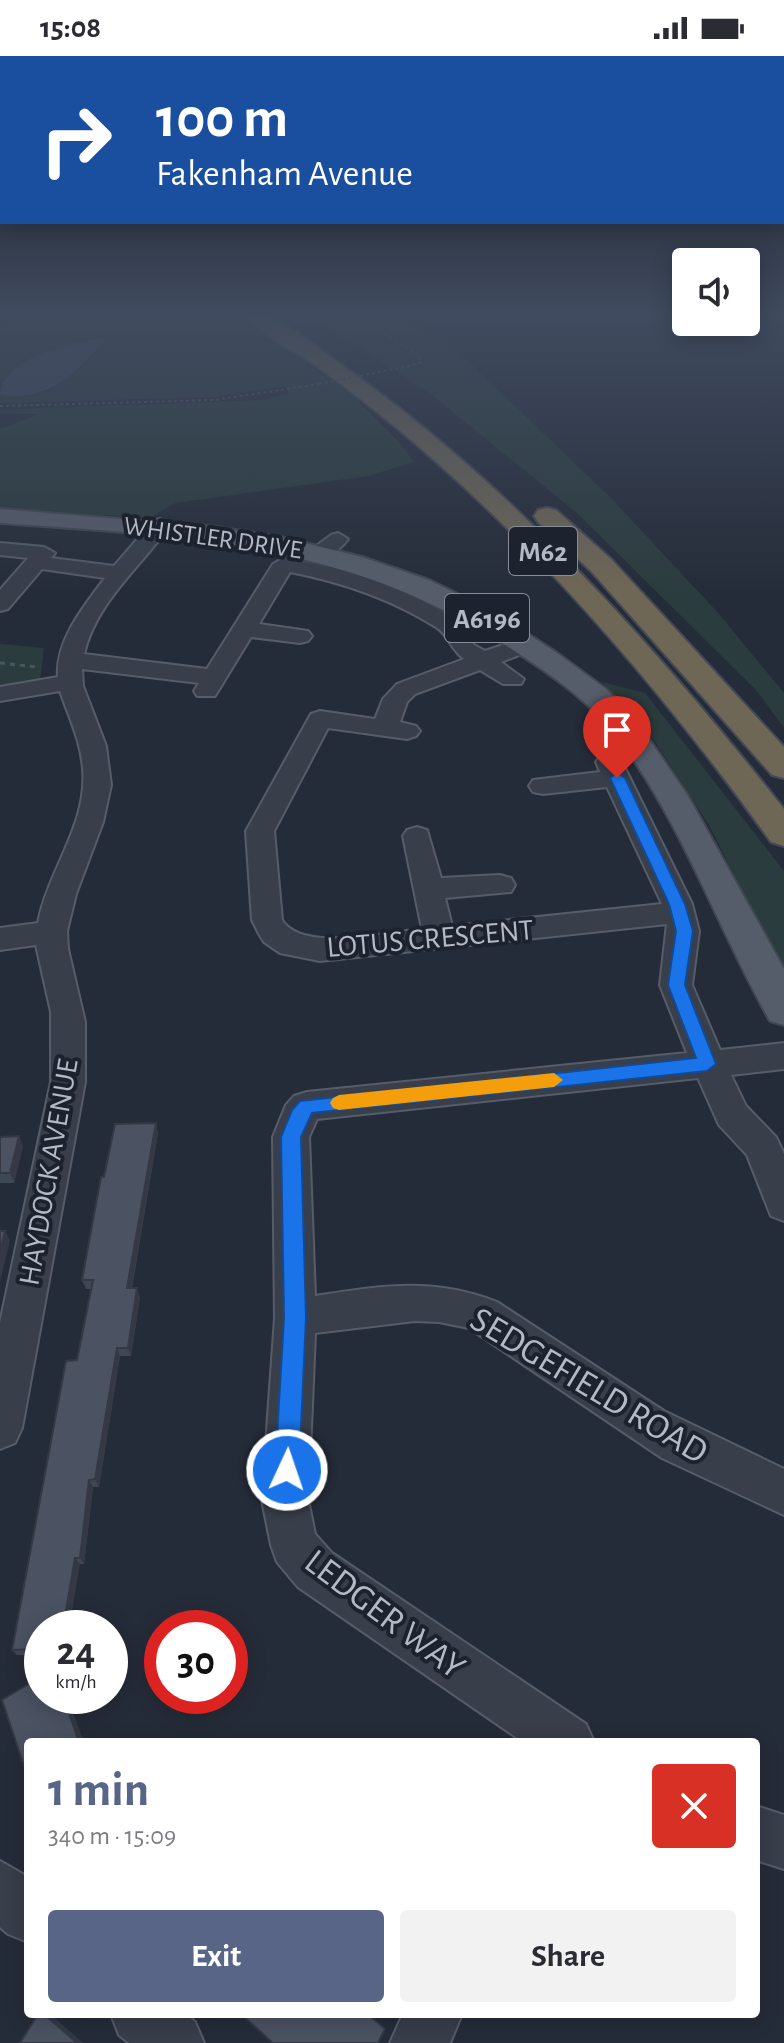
<!DOCTYPE html>
<meta charset="utf-8">
<style>
body{margin:0;font-family:"Alegreya Sans",sans-serif;background:#f2f2f3;color:#2b2b33;height:100vh;display:flex;flex-direction:column;font-size:30px;white-space:nowrap}
*{box-sizing:border-box;margin:0}
p{font-size:26px;color:#7c7c81}
.icon{flex:none;width:44px;height:44px;fill:none;stroke:currentColor;stroke-width:2;stroke-linecap:round;stroke-linejoin:round}
.map{position:relative;flex:1;overflow:hidden}
.panel{position:absolute;left:24px;top:1682px;width:736px;height:280px;display:flex;flex-direction:column;background:#fff;border-radius:8px;box-shadow:0 4px 20px #0003}
.panel>*{flex:none}
.top-card{position:absolute;left:0px;top:0px;width:784px;height:168px;box-shadow:0 4px 20px #0003;background:#1a4fa0;color:#fff;overflow:hidden}
.controls{position:absolute;left:672px;top:192px;display:grid;gap:16px}
.controls a{display:grid;place-items:center;width:88px;height:88px;border-radius:8px;background:#fff;box-shadow:0 4px 20px #0003;font-size:40px}
.speed{position:absolute;left:24px;top:1554px;display:flex;gap:16px;font-size:40px;font-weight:700;text-align:center}
.speed>*{display:grid;place-content:center;width:104px;height:104px;border-radius:50%;background:#fff;box-shadow:0 4px 20px #0003;line-height:1}
.speed small{font-size:20px;font-weight:400}
.speed .limit{border:12px solid #d22;background:#fff;color:#111}
.pin{position:absolute;display:grid;place-items:center;width:68px;height:68px;color:#fff;margin:-82px -34px;border-radius:50% 50% 50% 0;rotate:-45deg;box-shadow:0 0 8px #0007}
.pin .icon{rotate:45deg}
.me{position:absolute;width:88px;margin:-44px;rotate:3deg;stroke-linejoin:round;filter:drop-shadow(0 0 6px #0008)}
.turn{display:flex;align-items:center;gap:28px;height:168px;padding:0 24px;font-size:36px}
.turn .icon{width:104px;height:104px;stroke-width:2.5}
.turn b{display:block;font-size:56px;line-height:68px}
.round{display:grid;place-items:center;flex:none;width:84px;height:84px;border-radius:8px;background:#f2f2f3}
.headline{display:flex;align-items:center;justify-content:space-between;height:136px;padding:0 24px}
h1{font-size:48px;font-weight:600;line-height:60px;color:#586587}
.button{display:flex;gap:16px;margin-top:auto;padding:16px 24px}
.button a{flex:1;height:92px;border-radius:8px;background:#586587;color:#fff;font-size:32px;font-weight:600;line-height:92px;text-align:center}
.button a+a{background:#f2f2f3;color:#2b2b33}
.status{display:flex;justify-content:space-between;align-items:center;height:56px;padding:0 40px;background:#fff;direction:ltr}
.status svg{height:22px;fill:currentColor}
.map>svg:first-child{display:block}
</style>
<div class="status"><b>15:08</b><svg viewBox="0 0 49 12"><path d="M0 12V9h3v3zM5 12V6h3v6zM10 12V3h3v9zM15 12V0h3v12zM26 1h20v11H26zM47 4h2v5h-2z"/></svg></div>
<div class="map">
<svg width="784" height="1987" viewBox="0 0 784 1987">
<rect width="100%" height="100%" fill="#252c39"/>
<!-- green -->
<path fill="#2b3c3e" d="M 22,260 L 239,260 L 352,339 L 400,387 L 414,406 L 368,420 L 175,447 L 150,462 L 0,453 L 0,373 L 40,358 L 0,358 L 0,354 L 261,344 L 289,338 L 285,330 L 214,341 L 0,347 L 0,338 L 51,335 L 106,283 L 89,283 L 14,314 L 0,333 L 0,271 Z
M 310,260 L 396,260 L 451,289 L 611,442 L 719,558 L 784,637 L 784,672 L 757,635 L 577,457 L 427,335 Z
M 0,588 L 44,592 L 40,625 L 0,631 Z
M 602,626 L 645,637 L 784,815 L 784,917 L 709,769 L 647,674 Z"/>
<!-- water -->
<path fill="#3c4861" d="M 107,282 C 77,315 49,348 0,338 C 4,301 76,284 107,282 Z"/>
<g fill="none" stroke-linecap="round" stroke-linejoin="round">
<!-- minor casing -->
<g stroke="#565c68" stroke-width="4">
<path id="minor" d="M 160,463 L 170,469 C 141,511 96,546 84,598 L 207,613 L 273,508 L 284,502 L 351,515 L 409,538 L 456,563 L 474,589 L 485,595 L 527,581 L 535,583 L 539,588 L 535,593 L 501,606 L 524,623 L 521,628 L 503,628 L 480,614 L 415,638 L 407,646 L 400,666 L 416,670 L 420,675 L 416,680 L 407,683 L 328,672 L 274,775 L 282,864 C 302,897 388,876 422,873 L 403,780 L 407,774 L 417,771 L 427,774 L 441,822 L 500,819 L 511,822 L 515,829 L 511,836 L 445,842 L 452,870 L 662,848 L 607,731 L 543,738 L 533,736 L 529,730 L 533,724 L 600,716 L 596,706 L 600,700 L 618,700 L 622,706 L 692,848 L 699,875 L 692,929 L 720,994 L 784,987 L 784,1013 L 731,1019 L 746,1050 L 776,1081 L 784,1098 L 784,1165 L 771,1160 L 747,1099 L 719,1069 L 698,1022 L 317,1063 L 309,1081 L 315,1240 C 382,1230 432,1221 497,1246 L 664,1355 L 784,1413 L 784,1459 L 662,1402 L 469,1272 L 439,1266 L 415,1265 L 315,1277 L 308,1444 L 315,1478 L 332,1497 L 586,1668 L 594,1686 L 523,1686 L 298,1531 L 277,1506 L 271,1489 L 262,1444 L 275,1262 L 273,1081 L 286,1049 L 294,1040 L 307,1036 L 687,997 L 660,929 L 667,868 L 320,905 L 280,897 L 264,886 L 259,878 L 252,864 L 246,775 L 311,658 L 320,655 L 375,663 L 383,643 L 397,628 L 464,603 C 452,595 448,578 436,571 C 391,543 342,526 290,516 L 259,568 L 308,575 L 312,580 L 308,585 L 300,587 L 251,581 L 215,640 L 197,640 L 194,635 L 199,627 L 82,613 L 83,630 L 106,690 L 111,729 L 103,766 L 76,838 L 67,875 L 68,893 L 85,966 L 85,1026 L 22,1372 L 15,1387 L 0,1393 L 0,1267 L 51,1026 L 51,956 L 36,889 L 0,894 L 0,872 L 38,867 C 48,814 88,768 83,713 C 81,685 69,661 60,635 L 0,645 L 0,631 L 58,621 C 55,585 84,550 105,522 L 42,513 L 8,553 L 0,555 L 0,534 L 28,502 L 0,499 L 0,487 L 44,491 L 55,497 L 51,502 L 114,510 L 153,465 Z
M 338,477 L 348,483 C 340,494 325,505 311,501 L 307,497 L 331,479 Z
M 756,1750 L 784,1759 L 784,1813 L 756,1804 Z
M 0,1805 L 28,1821 L 28,1886 L 8,1878 L 0,1871 Z
M 111,1958 L 186,1958 L 195,1966 L 204,1987 L 129,1987 L 119,1979 Z
M 403,1958 L 462,1958 L 450,1987 L 390,1987 Z"/>
</g>
<!-- major casing -->
<g stroke="#414753" stroke-width="4">
<path id="major" d="M 0,453 L 216,471 L 285,482 L 362,501 L 429,524 L 494,556 L 557,597 L 606,633 L 632,658 L 688,740 L 784,913 L 784,969 L 770,965 C 718,873 684,772 621,686 C 594,649 555,621 516,596 C 352,487 190,480 0,467 Z"/>
</g>
<!-- highway casing -->
<g stroke="#434955" stroke-width="4">
<path id="highway" d="M 245,260 C 253,260 263,259 270,261 C 288,267 323,296 340,308 C 508,426 649,583 776,743 L 784,753 L 784,790 L 771,786 C 674,651 559,514 434,404 C 396,370 356,339 315,309 C 293,294 262,280 245,260 Z
M 547,452 L 556,454 L 611,503 L 784,691 L 784,722 L 772,719 L 591,515 L 538,466 L 534,460 L 538,454 Z"/>
</g>
<!-- path-far1 -->
<path stroke="#48575c" stroke-width="2" stroke-dasharray="3 3" stroke-linecap="butt" d="M 353,260 L 418,298 L 421,306 L 414,309
M 0,350 L 215,344 L 319,328"/>
<!-- path -->
<path stroke="#48575c" stroke-width="3" stroke-dasharray="5 5" stroke-linecap="butt" d="M 0,607 L 36,611"/>
<!-- minor -->
<use href="#minor" fill="#383e4a" fill-rule="evenodd"/>
<!-- major -->
<use href="#major" fill="#565d6a" fill-rule="evenodd"/>
<!-- highway -->
<use href="#highway" fill="#6f6756" fill-rule="evenodd"/>
<!-- path-bridge -->
<path stroke="#48575c" stroke-width="2" stroke-dasharray="3 3" stroke-linecap="butt" d="M 319,328 L 414,309"/>
</g>
<!-- wall -->
<path fill="#404754" d="M 156,1067 L 158,1077 L 132,1232 L 140,1241 L 131,1300 L 120,1300 L 99,1431 L 93,1431 L 84,1508 L 80,1508 L 42,1572 L 42,1599 L 17,1599 L 12,1594 L 77,1304 L 91,1233 L 86,1233 L 82,1224 L 104,1121 Z
M 0,1081 L 23,1090 L 14,1127 L 0,1127 Z"/>
<!-- shaded-wall -->
<path fill="#343945" d="M 156,1067 L 158,1077 L 130,1241 L 127,1232 Z
M 19,1080 L 23,1090 L 14,1127 L 10,1117 Z
M 5,1175 L 10,1184 L 0,1226 L 0,1197 Z
M 137,1232 L 140,1241 L 131,1300 L 128,1292 Z
M 117,1292 L 120,1300 L 99,1431 L 95,1423 Z
M 89,1424 L 93,1431 L 84,1508 L 80,1502 Z
M 75,1502 L 80,1508 L 69,1572 L 63,1572 Z
M 63,1640 L 67,1640 L 84,1686 L 79,1686 Z
M 44,1958 L 50,1958 L 83,1987 L 77,1987 Z"/>
<!-- building -->
<path fill="#4b5262" stroke="#343945" stroke-width="2" d="M 156,1067 L 127,1232 L 137,1232 L 128,1292 L 117,1292 L 95,1423 L 89,1424 L 80,1502 L 75,1502 L 63,1572 L 42,1572 L 42,1593 L 12,1594 L 66,1305 L 77,1304 L 93,1224 L 82,1224 L 101,1121 L 104,1121 L 115,1068 Z
M 19,1080 L 10,1117 L 0,1117 L 0,1081 Z
M 0,1175 L 5,1175 L 0,1197 Z
M 42,1620 L 42,1640 L 63,1640 L 79,1686 L 28,1686 L 28,1722 L 2,1644 Z
M 38,1958 L 44,1958 L 77,1987 L 20,1987 Z
M 241,1958 L 368,1958 L 385,1973 L 378,1987 L 273,1987 Z"/>
<!-- sky -->
<linearGradient id="sky" x2="0" y2="1"><stop stop-color="#14181f"/><stop offset="0.48" stop-color="#404b5f"/><stop offset="1" stop-color="#404b5f" stop-opacity="0"/></linearGradient>
<rect width="784" height="538" fill="url(#sky)"/>
<!-- route -->
<path fill="#1a73e8" stroke="#114b97" stroke-width="2" d="M 617,717 L 625,722 L 685,848 L 693,875 L 685,929 L 716,1008 L 707,1015 L 312,1057 L 301,1081 L 306,1262 L 299,1414 L 295,1422 L 287,1426 L 278,1422 L 275,1414 L 284,1262 L 281,1081 L 292,1054 L 300,1045 L 696,1002 L 668,929 L 676,875 L 669,848 L 610,722 Z"/>
<!-- slow -->
<path fill="#f59e0b" d="M 554,1017 L 563,1024 L 554,1031 L 339,1054 L 333,1052 L 330,1047 L 333,1042 L 339,1039 Z"/>
<g text-anchor="middle" stroke-width="8" stroke-linejoin="round" paint-order="stroke">
<!-- far-street labels -->
<g font-size="26" fill="#b3b9c5" stroke="#1d232e">
<text transform="translate(213 481) rotate(8)" y="9">WHISTLER DRIVE</text>
</g>
<!-- shield labels -->
<g fill="#1d232e" stroke="#868c98" stroke-width="2">
<rect x="509" y="471" width="68" height="48" rx="6"/>
<rect x="445" y="538" width="84" height="48" rx="6"/>
</g>
<g font-size="28" font-weight="bold" fill="#b3b9c5">
<text x="543" y="505">M62</text>
<text x="487" y="572">A6196</text>
</g>
<!-- street labels -->
<g font-size="30" fill="#b3b9c5" stroke="#1d232e">
<text transform="translate(430 882) rotate(-5)" y="10">LOTUS CRESCENT</text>
<text transform="translate(48 1116) rotate(-80)" y="10">HAYDOCK AVENUE</text>
</g>
<!-- near-street labels -->
<g font-size="36" fill="#b3b9c5" stroke="#1d232e">
<text transform="translate(590 1328) rotate(31)" y="13">SEDGEFIELD ROAD</text>
<text transform="translate(386 1557) rotate(37)" y="13">LEDGER WAY</text>
</g>
</g>
</svg>
<div class="controls">
<a><svg class="icon" aria-label="sound" viewBox="0 0 24 24"><path d="M4 9h4l5-4v14l-5-4H4zM17 9q2 3 0 6"/></svg></a>
</div>
<div class="speed"><div>24<small>km/h</small></div><div class="limit">30</div></div>
<div class="pin" style="left:617px;top:722px;background:#d93025"><svg class="icon" aria-label="arrive" viewBox="0 0 24 24"><path d="M6 21V4h12l-3 4 3 4H6"/></svg></div>
<svg class="me" style="left:287px;top:1414px" viewBox="-20 -20 40 40"><circle r="17" fill="#1a73e8" stroke="#fff" stroke-width="3"/><path d="M0-11L8 9 0 5-8 9z" fill="#fff"/></svg>
<div class="top-card">
<div class="turn"><svg class="icon" aria-label="right" viewBox="0 0 24 24"><path d="M7 20v-9h11M14 6l5 5-5 5"/></svg><div><b>100 m</b>Fakenham Avenue</div></div>
</div>
<section class="panel">
<div class="headline"><div><h1>1 min</h1><p>340 m · 15:09</p></div><a class="round" style="background:#d93025;color:#fff"><svg class="icon" aria-label="close" viewBox="0 0 24 24"><path d="M6 6l12 12M18 6L6 18"/></svg></a></div>
<div class="button"><a>Exit</a><a>Share</a></div>
</section>
</div>
